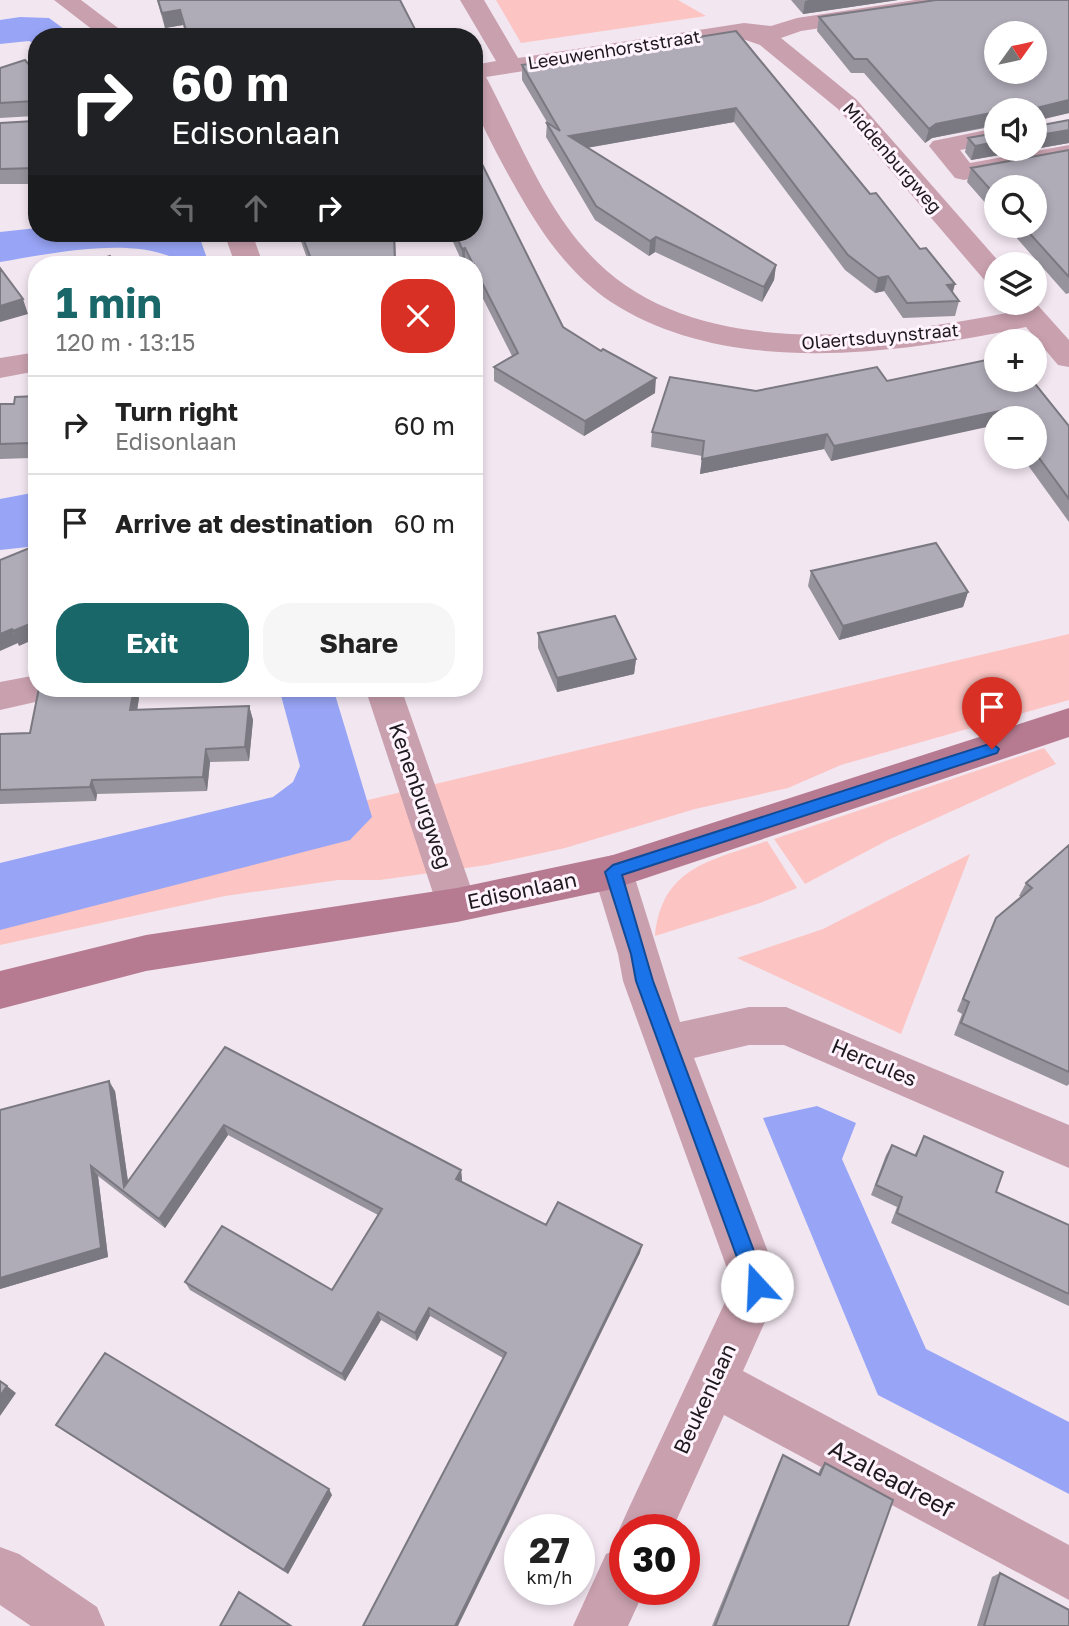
<!DOCTYPE html>
<meta charset="utf-8">
<style>
body{margin:0;font-family:"Golos Text",sans-serif;background:#f6f6f6;color:#222;height:100vh;display:flex;flex-direction:column;font-size:26px;white-space:nowrap}
*{box-sizing:border-box;margin:0}
p{font-size:23px;color:#767676}
.icon{flex:none;width:38px;height:38px;fill:none;stroke:currentColor;stroke-width:2;stroke-linecap:round;stroke-linejoin:round}
.map{position:relative;flex:1;overflow:hidden}
.panel{position:absolute;left:28px;top:256px;width:455px;height:441px;display:flex;flex-direction:column;background:#fff;border-radius:28px;box-shadow:0 4px 10px #0003}
.panel>*{flex:none}
.hud{position:absolute;left:28px;top:28px;width:455px;height:214px;border-radius:28px;box-shadow:0 4px 10px #0003;background:#202124;color:#fff;overflow:hidden}
.needle{width:46px;rotate:57deg}
.tools{position:absolute;left:984px;top:21px;display:grid;gap:14px}
.tools a{display:grid;place-items:center;width:63px;height:63px;border-radius:50%;background:#fff;box-shadow:0 4px 10px #0003;font-size:35px}
.speed{position:absolute;left:504px;top:1514px;display:flex;gap:14px;font-size:35px;font-weight:700;text-align:center}
.speed>*{display:grid;place-content:center;width:91px;height:91px;border-radius:50%;background:#fff;box-shadow:0 4px 10px #0003;line-height:1}
.speed small{font-size:18px;font-weight:400}
.speed .limit{border:10px solid #d22;background:#fff;color:#111}
.pin{position:absolute;display:grid;place-items:center;width:60px;height:60px;color:#fff;margin:-72px -30px;border-radius:50% 50% 50% 0;rotate:-45deg;box-shadow:0 0 7px #0007}
.pin .icon{rotate:45deg}
.me{position:absolute;width:77px;margin:-38px;rotate:340deg;stroke-linejoin:round;filter:drop-shadow(0 0 5px #0008)}
.turn{display:flex;align-items:center;gap:24px;height:147px;padding:0 28px;font-size:32px}
.turn .icon{width:91px;height:91px;stroke-width:2.5}
.turn b{display:block;font-size:49px;line-height:60px}
.lanes{display:flex;align-items:center;height:66px;padding:0 28px;background:#0003;justify-content:center;gap:35px;direction:ltr}
.lanes .off{opacity:.35}
.round{display:grid;place-items:center;flex:none;width:74px;height:74px;border-radius:28px;background:#f6f6f6}
.head{display:flex;align-items:center;justify-content:space-between;height:119px;padding:0 28px}
h1{font-size:42px;font-weight:700;line-height:52px;color:#196769}
.primary-button{display:flex;gap:14px;margin-top:auto;padding:14px 28px}
.primary-button a{flex:1;height:80px;border-radius:28px;background:#196769;color:#fff;font-size:28px;font-weight:700;line-height:80px;text-align:center}
.primary-button a+a{background:#f6f6f6;color:#222}
ul{padding:0;list-style:none}
li{display:flex;align-items:center;gap:21px;height:98px;padding:0 28px;border-top:2px solid #e0e0e0}
li div{flex:1}
li b{display:block;font-size:26px}
li em{font-style:normal}
.map>svg:first-child{display:block}
</style>
<div class="map">
<svg width="1069" height="1626" viewBox="0 0 1069 1626">
<rect width="100%" height="100%" fill="#f2e6f0"/>
<!-- green -->
<path fill="#fcc5c3" d="M 496,0 L 678,0 L 706,16 L 521,43 Z
M 1069,634 L 1069,700 L 841,765 L 788,788 L 695,809 L 565,848 L 487,865 L 380,880 L 338,880 L 225,896 L 0,945 L 0,887 Z
M 1044,748 L 1056,764 L 888,840 L 805,884 L 774,839 Z
M 767,841 L 797,888 L 760,903 L 655,936 C 662,867 710,861 767,841 Z
M 970,854 L 901,1034 L 737,958 L 823,929 Z"/>
<!-- water -->
<path fill="#98a5f6" d="M 20,17 L 49,18 L 75,37 L 37,37 L 37,45 L 29,41 L 0,44 L 0,20 Z
M 37,228 L 37,233 L 198,233 L 209,264 L 171,264 L 169,256 C 123,238 48,254 0,262 L 0,232 Z
M 37,492 L 37,546 L 0,550 L 0,499 Z
M 279,688 L 333,688 L 372,817 L 350,840 L 0,930 L 0,863 L 273,797 L 293,782 L 300,766 Z
M 817,1106 L 856,1123 L 842,1159 L 926,1349 L 1069,1422 L 1069,1494 L 878,1395 L 763,1118 Z"/>
<g fill="none" stroke-linecap="round" stroke-linejoin="round">
<!-- street -->
<path fill="#c9a0ae" fill-rule="evenodd" d="M 54,0 L 81,0 L 130,37 L 102,37 Z
M 460,0 L 484,0 L 518,58 L 744,23 L 771,26 L 797,18 L 915,0 L 973,0 L 969,5 L 961,7 L 801,31 L 781,38 L 856,99 L 1001,264 L 996,264 L 996,284 L 986,282 L 838,109 L 760,45 L 740,38 L 486,77 C 517,135 541,199 584,248 C 684,365 879,338 1012,312 L 1006,303 L 1034,301 L 1069,340 L 1069,367 L 1058,365 L 1026,327 C 897,354 728,378 611,302 C 572,276 544,237 521,197 C 510,178 478,121 474,102 C 472,90 474,76 474,65 L 496,61 Z
M 996,128 L 996,144 L 960,150 L 970,163 L 1069,145 L 1069,161 L 964,180 L 955,178 L 929,146 L 933,141 Z
M 224,233 L 252,233 L 263,264 L 235,264 Z
M 37,352 L 37,371 L 0,378 L 0,358 Z
M 37,675 L 37,688 L 58,688 L 53,698 L 0,710 L 0,682 Z
M 365,688 L 401,688 L 477,905 L 471,917 L 457,922 L 443,917 L 437,905 Z
M 613,855 L 627,860 L 633,872 L 680,1022 L 749,1007 L 786,1007 L 1069,1125 L 1069,1168 L 784,1045 L 749,1045 L 694,1058 L 781,1286 L 743,1371 L 1069,1545 L 1069,1600 L 724,1415 L 672,1530 L 625,1530 L 625,1544 L 619,1530 L 627,1512 L 733,1285 L 623,981 L 618,954 L 593,872 L 599,860 Z
M 0,1547 L 19,1554 L 97,1607 L 105,1626 L 31,1626 L 0,1605 Z
M 625,1547 L 625,1589 L 645,1589 L 628,1626 L 573,1626 L 606,1554 Z"/>
<!-- secondary -->
<path fill="#b67b91" fill-rule="evenodd" d="M 1069,708 L 1069,737 L 613,889 L 457,922 L 146,971 L 0,1009 L 0,971 L 146,935 L 457,888 L 613,855 Z"/>
</g>
<!-- wall -->
<path fill="#96939d" d="M 157,0 L 400,0 L 419,37 L 186,37 L 183,25 L 165,28 Z
M 791,0 L 898,0 L 803,14 Z
M 1069,0 L 1069,113 L 1036,121 L 1037,126 L 1069,120 L 1069,143 L 971,160 L 965,152 L 968,138 L 996,149 L 1034,110 L 996,110 L 996,126 L 932,138 L 925,143 L 864,73 L 851,73 L 817,31 L 819,17 Z
M 736,31 L 959,301 L 955,316 L 903,318 L 884,291 L 875,293 L 845,270 L 734,122 L 587,148 L 776,265 L 774,280 L 762,302 L 655,252 L 649,256 L 595,220 L 546,137 L 547,122 L 522,80 L 522,65 Z
M 0,68 L 37,74 L 37,184 L 0,184 L 0,123 L 34,121 L 34,116 L 0,118 Z
M 1069,150 L 1069,293 L 1066,294 L 1006,226 L 1034,226 L 996,187 L 996,215 L 967,182 L 971,168 Z
M 298,233 L 395,233 L 396,264 L 309,264 Z
M 449,233 L 474,233 L 563,327 L 655,393 L 584,436 L 494,381 L 494,367 L 512,356 L 474,281 L 474,264 L 463,264 Z
M 887,381 L 1069,426 L 1069,522 L 1022,457 L 1034,457 L 1034,418 L 996,418 L 831,461 L 824,449 L 700,474 L 702,456 L 651,447 L 652,432 L 756,391 Z
M 37,396 L 31,458 L 0,459 L 0,404 L 14,404 Z
M 811,571 L 968,592 L 963,607 L 839,640 L 808,586 Z
M 538,633 L 636,659 L 634,674 L 557,692 L 538,648 Z
M 139,698 L 137,710 L 249,706 L 253,720 L 249,761 L 210,762 L 207,791 L 97,794 L 96,801 L 0,804 L 0,734 L 30,733 Z
M 1069,845 L 1069,1084 L 1067,1086 L 954,1035 L 962,1014 L 957,1011 L 990,931 L 996,918 L 1021,897 L 1019,896 L 1026,883 Z
M 225,1047 L 461,1170 L 462,1180 L 461,1181 L 546,1225 L 640,1253 L 503,1358 L 430,1316 L 417,1341 L 381,1320 L 345,1381 L 190,1290 L 185,1282 L 332,1290 L 378,1215 L 228,1135 L 165,1228 L 98,1176 L 108,1257 L 0,1289 L 115,1091 L 128,1181 Z
M 924,1136 L 996,1192 L 1069,1225 L 1069,1306 L 891,1223 L 897,1207 L 871,1195 L 886,1155 L 892,1145 L 914,1156 Z
M 56,1425 L 332,1495 L 288,1574 L 64,1431 Z
M 783,1455 L 818,1474 L 820,1469 L 825,1463 L 848,1626 L 712,1626 L 779,1462 Z
M 1000,1573 L 1069,1626 L 977,1626 L 992,1577 Z"/>
<!-- shaded-wall -->
<path fill="#7a7880" d="M 809,0 L 898,0 L 803,14 L 805,1 Z
M 180,10 L 183,25 L 165,28 L 162,13 Z
M 1069,100 L 1069,113 L 1034,121 L 1036,108 Z
M 736,108 L 734,122 L 568,151 L 569,136 Z
M 996,112 L 995,125 L 932,138 L 925,143 L 929,129 L 936,124 Z
M 1069,130 L 1069,143 L 971,160 L 975,146 L 996,142 L 996,149 L 1034,149 L 1034,136 Z
M 656,237 L 655,252 L 649,256 L 650,241 Z
M 465,248 L 465,263 L 463,264 L 462,249 Z
M 776,265 L 774,280 L 762,302 L 764,287 Z
M 888,276 L 884,291 L 875,293 L 878,278 Z
M 955,284 L 951,299 L 947,285 Z
M 23,299 L 28,314 L 0,322 L 0,306 Z
M 656,378 L 655,393 L 584,436 L 585,421 Z
M 1004,410 L 1001,418 L 996,418 L 996,425 L 831,461 L 834,446 Z
M 827,434 L 824,449 L 700,474 L 702,459 Z
M 477,489 L 478,504 L 474,505 L 474,490 Z
M 968,592 L 963,607 L 839,640 L 843,626 Z
M 37,621 L 37,638 L 19,646 L 13,631 Z
M 12,629 L 18,643 L 0,651 L 0,634 Z
M 636,659 L 634,674 L 557,692 L 557,678 Z
M 134,688 L 136,688 L 139,698 L 135,724 L 130,710 Z
M 249,706 L 253,720 L 249,761 L 245,747 Z
M 206,749 L 210,762 L 207,791 L 203,777 Z
M 92,780 L 97,794 L 96,801 L 90,787 Z
M 109,1081 L 115,1091 L 130,1196 L 124,1187 Z
M 224,1125 L 228,1135 L 165,1228 L 159,1219 Z
M 91,1166 L 98,1176 L 108,1257 L 0,1289 L 0,1278 Z
M 461,1170 L 462,1180 L 457,1188 L 456,1179 Z
M 642,1245 L 640,1253 L 458,1626 L 455,1626 Z
M 429,1308 L 430,1316 L 417,1341 L 415,1333 Z
M 378,1312 L 381,1320 L 345,1381 L 342,1374 Z
M 7,1386 L 16,1393 L 0,1416 L 0,1396 Z
M 329,1489 L 332,1495 L 288,1574 L 284,1570 Z"/>
<!-- building -->
<path fill="#afabb7" stroke="#7a7880" stroke-width="2" fill-rule="evenodd" d="M 158,0 L 400,0 L 419,37 L 206,37 L 206,35 L 188,37 L 180,10 L 162,13 Z
M 936,0 L 1069,0 L 1069,100 L 1036,108 L 1037,126 L 1069,120 L 1069,130 L 1034,136 L 1034,110 L 996,110 L 996,112 L 936,124 L 929,129 L 867,59 L 854,59 L 819,17 ZM 996,33 L 1034,33 L 1034,72 L 996,72 Z
M 736,31 L 870,194 L 876,193 L 920,249 L 926,248 L 955,284 L 947,285 L 959,301 L 907,303 L 888,276 L 878,278 L 848,255 L 736,108 L 569,136 L 776,265 L 764,287 L 656,237 L 650,241 L 596,206 L 546,122 L 560,131 L 522,65 Z
M 25,60 L 37,74 L 37,168 L 0,169 L 0,123 L 34,121 L 34,101 L 0,103 L 0,68 Z
M 996,133 L 996,142 L 975,146 L 968,138 Z
M 474,148 L 563,327 L 601,351 L 603,349 L 656,378 L 585,421 L 494,367 L 518,353 L 474,267 L 474,264 L 473,264 L 465,248 L 462,249 L 455,233 L 474,233 Z
M 1069,150 L 1069,277 L 1023,226 L 1034,226 L 1034,187 L 996,187 L 996,196 L 971,168 Z
M 301,233 L 394,233 L 395,264 L 313,264 Z
M 110,256 L 116,264 L 87,264 Z
M 0,268 L 23,299 L 0,306 Z
M 996,358 L 996,380 L 1032,380 L 1069,426 L 1069,499 L 1034,451 L 1034,418 L 1010,418 L 1004,410 L 834,446 L 827,434 L 702,459 L 704,441 L 652,432 L 670,377 L 756,391 L 877,367 L 887,381 Z
M 37,396 L 37,501 L 30,443 L 0,444 L 0,404 L 14,404 L 15,397 Z
M 936,543 L 968,592 L 843,626 L 811,571 Z
M 37,545 L 37,621 L 13,631 L 12,629 L 0,634 L 0,560 Z
M 615,616 L 636,659 L 557,678 L 538,633 Z
M 39,688 L 134,688 L 130,710 L 249,706 L 245,747 L 206,749 L 203,777 L 92,780 L 90,787 L 0,790 L 0,734 L 30,733 Z
M 1069,845 L 1069,1072 L 961,1023 L 969,1002 L 963,999 L 996,918 L 1032,888 L 1026,883 Z
M 225,1047 L 461,1170 L 456,1179 L 546,1225 L 558,1202 L 642,1245 L 455,1626 L 363,1626 L 506,1353 L 429,1308 L 415,1333 L 378,1312 L 342,1374 L 185,1282 L 222,1226 L 332,1290 L 382,1209 L 224,1125 L 159,1219 L 91,1166 L 101,1248 L 0,1278 L 0,1110 L 109,1081 L 124,1187 Z
M 924,1136 L 1003,1172 L 996,1192 L 1069,1225 L 1069,1294 L 897,1213 L 902,1197 L 876,1185 L 892,1145 L 916,1156 Z
M 105,1353 L 329,1489 L 284,1570 L 56,1425 Z
M 0,1381 L 7,1386 L 0,1396 Z
M 783,1455 L 820,1475 L 825,1463 L 893,1500 L 848,1626 L 715,1626 Z
M 1000,1573 L 1069,1610 L 1069,1626 L 984,1626 Z
M 239,1592 L 291,1626 L 220,1626 Z"/>
<!-- route -->
<path fill="#1a73e8" stroke="#114b97" stroke-width="2" d="M 992,743 L 999,749 L 997,753 L 622,875 L 653,981 L 767,1286 L 764,1293 L 757,1296 L 750,1293 L 636,981 L 631,954 L 605,872 L 613,865 Z"/>
<g text-anchor="middle" stroke-width="6" stroke-linejoin="round" paint-order="stroke">
<!-- far-street labels -->
<g font-size="18" fill="#1d191c" stroke="#fff4fe">
<text transform="translate(614 50) rotate(-9)" y="6">Leeuwenhorststraat</text>
<text transform="translate(892 158) rotate(49)" y="6">Middenburgweg</text>
<text transform="translate(880 337) rotate(-5)" y="6">Olaertsduynstraat</text>
</g>
<!-- street labels -->
<g font-size="21" fill="#1d191c" stroke="#fff4fe">
<text transform="translate(420 796) rotate(71)" y="7">Kenenburgweg</text>
<text transform="translate(522 891) rotate(-12)" y="7">Edisonlaan</text>
<text transform="translate(874 1063) rotate(23)" y="7">Hercules</text>
<text transform="translate(705 1399) rotate(-65)" y="7">Beukenlaan</text>
</g>
<!-- near-street labels -->
<g font-size="24" fill="#1d191c" stroke="#fff4fe">
<text transform="translate(891 1479) rotate(28)" y="8">Azaleadreef</text>
</g>
</g>
</svg>
<div class="tools">
<a><svg class="needle" viewBox="-14 -14 28 28"><path d="M0-13l5 13h-10z" fill="#e53935"/><path d="M0 13l5-13h-10z" fill="#767676"/></svg></a>
<a><svg class="icon" aria-label="sound" viewBox="0 0 24 24"><path d="M4 9h4l5-4v14l-5-4H4zM17 9q2 3 0 6"/></svg></a>
<a><svg class="icon" aria-label="search" viewBox="0 0 24 24"><circle cx="10" cy="10" r="6"/><path d="M15 15l6 6"/></svg></a>
<a><svg class="icon" aria-label="layers" viewBox="0 0 24 24"><path d="M12 4l9 5-9 5-9-5zM3 14l9 5 9-5"/></svg></a>
<a>+</a>
<a>−</a>
</div>
<div class="speed"><div>27<small>km/h</small></div><div class="limit">30</div></div>
<div class="pin" style="left:992px;top:749px;background:#d93025"><svg class="icon" aria-label="arrive" viewBox="0 0 24 24"><path d="M6 21V4h12l-3 4 3 4H6"/></svg></div>
<svg class="me" style="left:757px;top:1286px" viewBox="-20 -20 40 40"><circle r="19" fill="#fff"/><path d="M0-13L10 11 0 6-10 11z" fill="#1a73e8"/></svg>
<div class="hud">
<div class="turn"><svg class="icon" aria-label="right" viewBox="0 0 24 24"><path d="M7 20v-9h11M14 6l5 5-5 5"/></svg><div><b>60 m</b>Edisonlaan</div></div>
<div class="lanes"><svg class="icon off" aria-label="left" viewBox="0 0 24 24"><path d="M17 20v-9H6M10 6l-5 5 5 5"/></svg><svg class="icon off" aria-label="ahead" viewBox="0 0 24 24"><path d="M12 20V5M6 11l6-6 6 6"/></svg><svg class="icon" aria-label="right" viewBox="0 0 24 24"><path d="M7 20v-9h11M14 6l5 5-5 5"/></svg></div>
</div>
<section class="panel">
<div class="head"><div><h1>1 min</h1><p>120 m · 13:15</p></div><a class="round" style="background:#d93025;color:#fff"><svg class="icon" aria-label="close" viewBox="0 0 24 24"><path d="M6 6l12 12M18 6L6 18"/></svg></a></div>
<ul>
<li><svg class="icon" aria-label="right" viewBox="0 0 24 24"><path d="M7 20v-9h11M14 6l5 5-5 5"/></svg><div><b>Turn right</b><p>Edisonlaan</p></div><em>60 m</em></li>
<li><svg class="icon" aria-label="arrive" viewBox="0 0 24 24"><path d="M6 21V4h12l-3 4 3 4H6"/></svg><div><b>Arrive at destination</b></div><em>60 m</em></li>
</ul>
<div class="primary-button"><a>Exit</a><a>Share</a></div>
</section>
</div>
